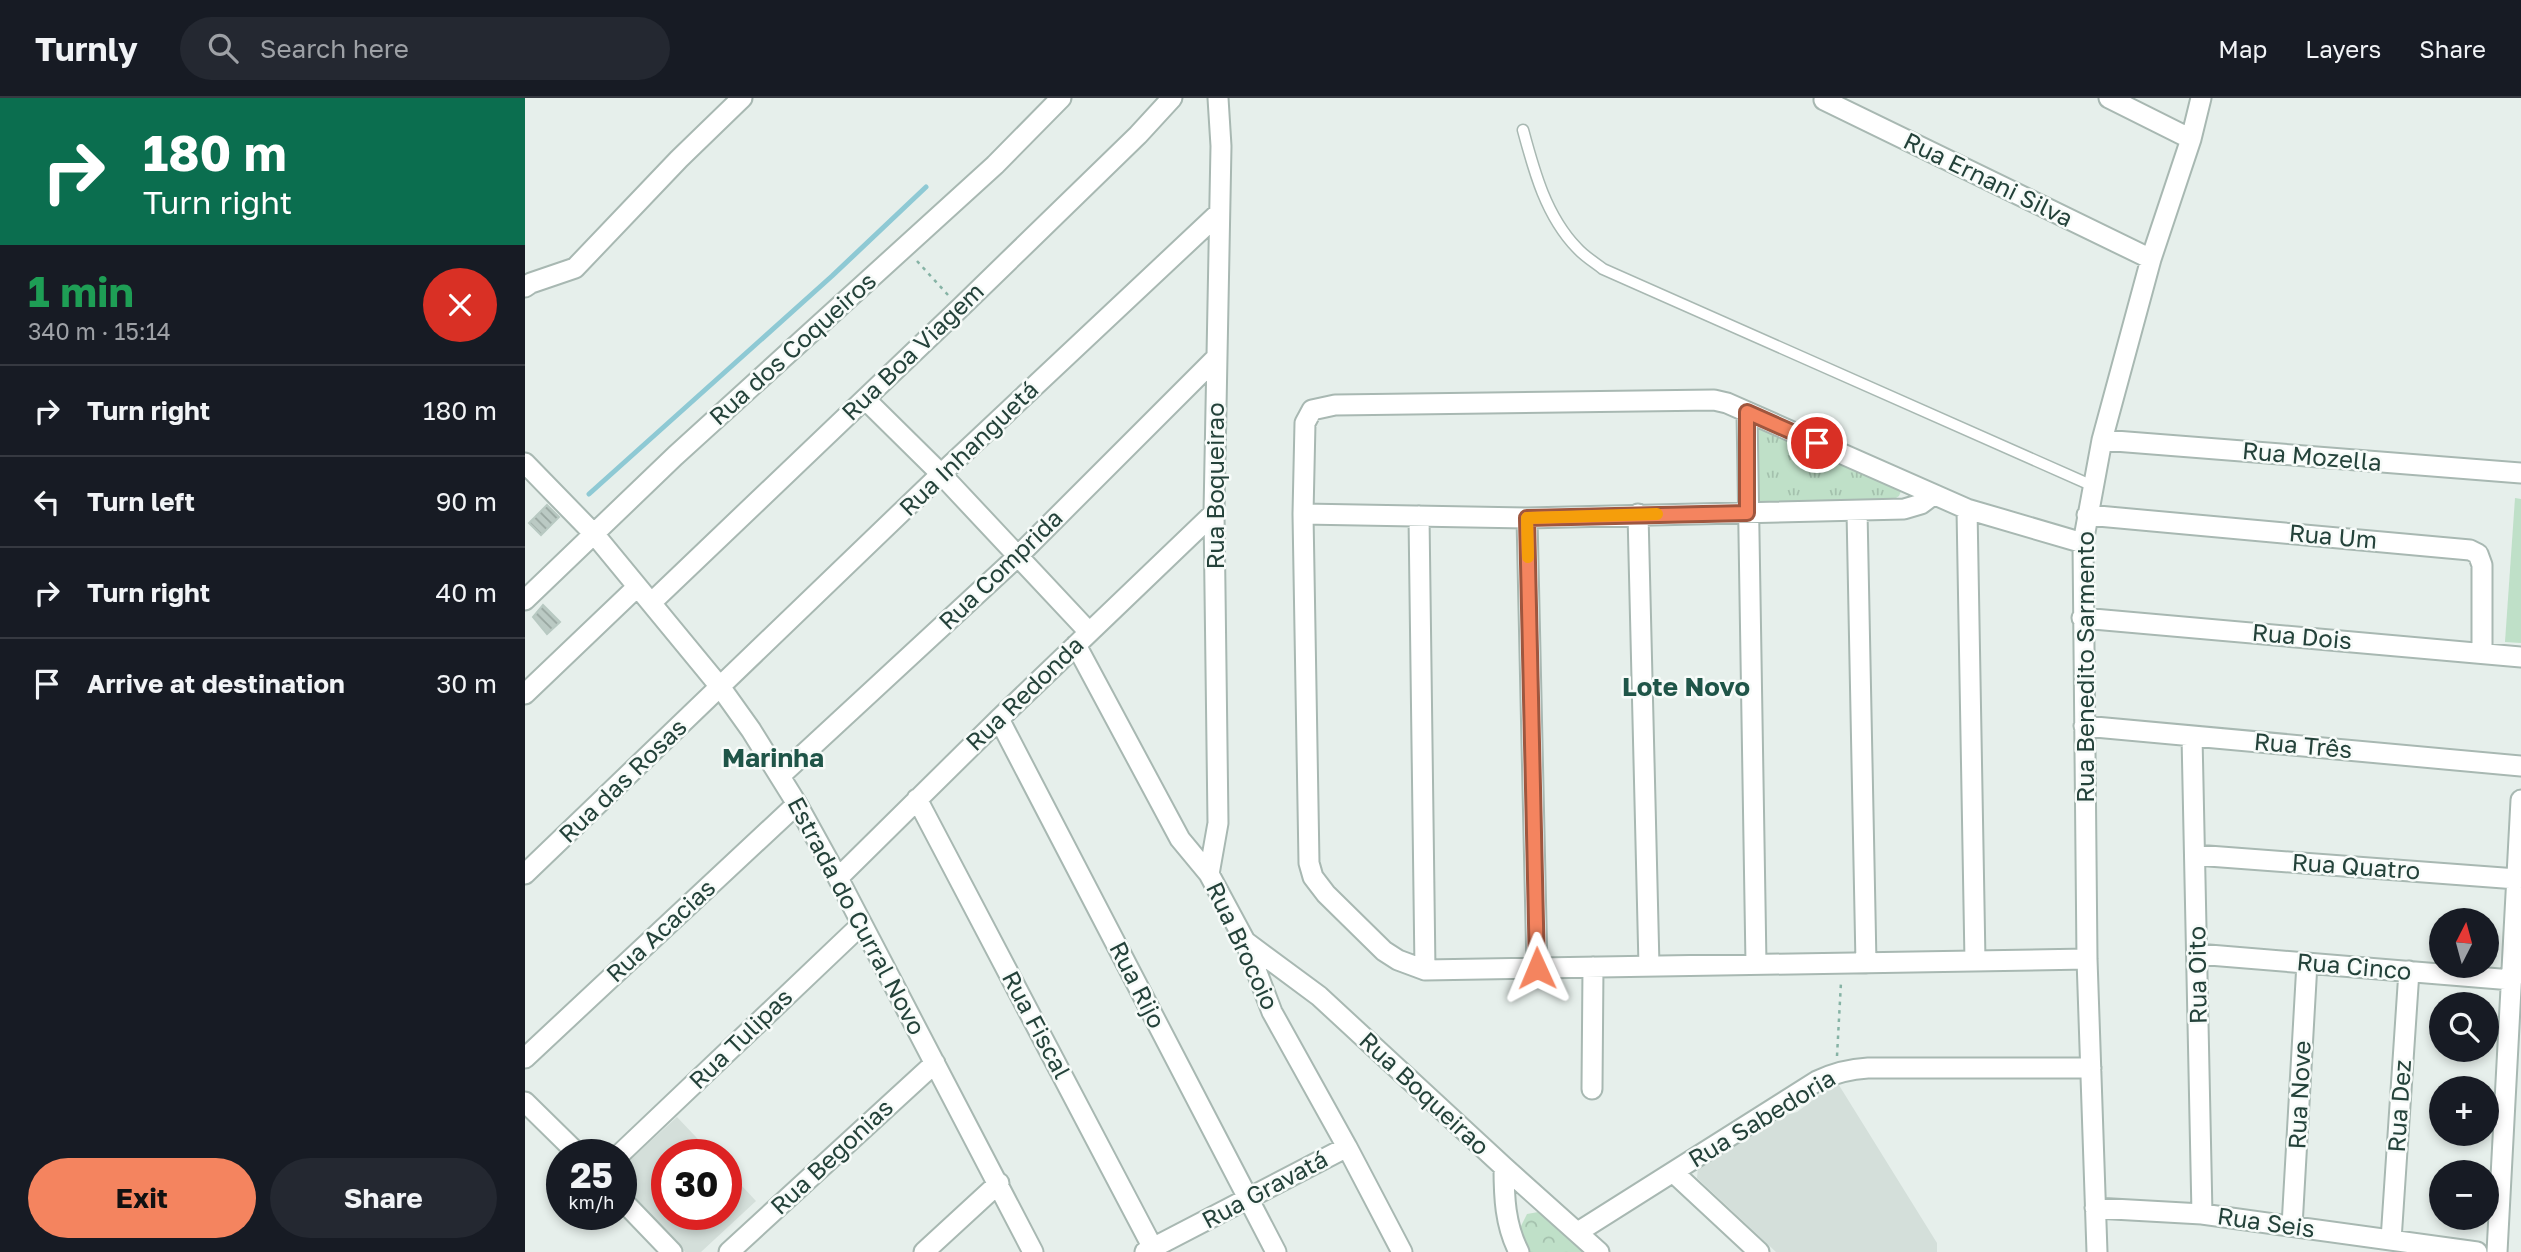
<!DOCTYPE html>
<meta charset="utf-8">
<style>
body{margin:0;font-family:"Golos Text",sans-serif;background:#242831;color:#f1f3f6;height:100vh;display:flex;flex-direction:column;font-size:26px;white-space:nowrap}
*{box-sizing:border-box;margin:0}
p{font-size:23px;color:#9ea1a6}
.icon{flex:none;width:38px;height:38px;fill:none;stroke:currentColor;stroke-width:2;stroke-linecap:round;stroke-linejoin:round}
.map{position:relative;flex:1;overflow:hidden}
.panel{display:flex;flex-direction:column;background:#171b24;width:525px}
.panel>*{flex:none}
.top-card{background:#0b6e4f;color:#fff;overflow:hidden}
.needle{width:46px;rotate:6deg}
.buttons{position:absolute;left:1904px;top:810px;display:grid;gap:14px}
.buttons a{display:grid;place-items:center;width:70px;height:70px;border-radius:50%;background:#171b24;box-shadow:0 4px 10px #0003;font-size:35px}
.speed{position:absolute;left:21px;top:1041px;display:flex;gap:14px;font-size:35px;font-weight:700;text-align:center}
.speed>*{display:grid;place-content:center;width:91px;height:91px;border-radius:50%;background:#171b24;box-shadow:0 4px 10px #0003;line-height:1}
.speed small{font-size:18px;font-weight:400}
.speed .limit{border:10px solid #d22;background:#fff;color:#111}
.pin{position:absolute;display:grid;place-items:center;width:60px;height:60px;color:#fff;margin:-30px;border:4px solid #fff;border-radius:50%;box-shadow:0 2px 7px #0007}
.me{position:absolute;width:77px;margin:-38px;rotate:359deg;stroke-linejoin:round;filter:drop-shadow(0 0 5px #0008)}
.turn{display:flex;align-items:center;gap:24px;height:147px;padding:0 28px;font-size:32px}
.turn .icon{width:91px;height:91px;stroke-width:2.5}
.turn b{display:block;font-size:49px;line-height:60px}
.round{display:grid;place-items:center;flex:none;width:74px;height:74px;border-radius:37px;background:#242831}
.summary{display:flex;align-items:center;justify-content:space-between;height:119px;padding:0 28px}
h1{font-size:42px;font-weight:700;line-height:52px;color:#1e9e55}
.action{display:flex;gap:14px;margin-top:auto;padding:14px 28px}
.action a{flex:1;height:80px;border-radius:42px;background:#f4845f;color:#111;font-size:28px;font-weight:700;line-height:80px;text-align:center}
.action a+a{background:#242831;color:#f1f3f6}
ul{padding:0;list-style:none}
li{display:flex;align-items:center;gap:21px;height:91px;padding:0 28px;border-top:2px solid #363941}
li div{flex:1}
li b{display:block;font-size:26px}
li em{font-style:normal}
header{display:flex;align-items:center;gap:42px;box-sizing:border-box;height:98px;padding:0 35px;background:#171b24;border-bottom:2px solid #363941}
header strong{font-size:33px}
nav{display:flex;gap:38px;margin-inline-start:auto;font-size:24px}
.search{width:490px;height:63px;background:#242831;display:flex;align-items:center;gap:18px;box-sizing:border-box;padding:0 24px;border-radius:38px;color:#9ea1a6;font-size:26px}
main{display:flex;flex:1;min-height:0}
.map>svg:first-child{display:block}
</style>
<header>
<strong>Turnly</strong>
<div class="search"><svg class="icon" aria-label="search" viewBox="0 0 24 24"><circle cx="10" cy="10" r="6"/><path d="M15 15l6 6"/></svg>Search here</div>
<nav><a>Map</a><a>Layers</a><a>Share</a></nav>
</header>
<main>
<section class="panel">
<div class="top-card">
<div class="turn"><svg class="icon" aria-label="right" viewBox="0 0 24 24"><path d="M7 20v-9h11M14 6l5 5-5 5"/></svg><div><b>180 m</b>Turn right</div></div>
</div>
<div class="summary"><div><h1>1 min</h1><p>340 m · 15:14</p></div><a class="round" style="background:#d93025;color:#fff"><svg class="icon" aria-label="close" viewBox="0 0 24 24"><path d="M6 6l12 12M18 6L6 18"/></svg></a></div>
<ul>
<li><svg class="icon" aria-label="right" viewBox="0 0 24 24"><path d="M7 20v-9h11M14 6l5 5-5 5"/></svg><div><b>Turn right</b></div><em>180 m</em></li>
<li><svg class="icon" aria-label="left" viewBox="0 0 24 24"><path d="M17 20v-9H6M10 6l-5 5 5 5"/></svg><div><b>Turn left</b></div><em>90 m</em></li>
<li><svg class="icon" aria-label="right" viewBox="0 0 24 24"><path d="M7 20v-9h11M14 6l5 5-5 5"/></svg><div><b>Turn right</b></div><em>40 m</em></li>
<li><svg class="icon" aria-label="arrive" viewBox="0 0 24 24"><path d="M6 21V4h12l-3 4 3 4H6"/></svg><div><b>Arrive at destination</b></div><em>30 m</em></li>
</ul>
<div class="action"><a>Exit</a><a>Share</a></div>
</section>
<div class="map">
<svg width="1996" height="1154" viewBox="0 0 1996 1154">
<defs>
<pattern id="grass-tufts" width="24" height="20" patternUnits="userSpaceOnUse" patternTransform="scale(1.75)"><rect width="24" height="20" fill="#bfe0c8"/><path d="M3 7l-1-3M5 7V3M7 7l1-3M15 17l-1-3M17 17v-4M19 17l1-3" fill="none" stroke="#a4c1ad"/></pattern>
<pattern id="forest-crowns" width="20" height="18" patternUnits="userSpaceOnUse" patternTransform="scale(1.75)"><rect width="20" height="18" fill="#bfe0c8"/><path d="M2 6a3 3 0 1 1 6 0M12 15a3 3 0 1 1 6 0" fill="none" stroke="#a4c1ad"/></pattern>
<pattern id="building-back-hatch" width="6" height="6" patternUnits="userSpaceOnUse" patternTransform="scale(1.75)"><rect width="6" height="6" fill="#bbcac4"/><path d="M-1 5l2 2M0 0l6 6M5-1l2 2" fill="none" stroke="#98a6a0"/></pattern>
</defs>
<rect width="100%" height="100%" fill="#e6efeb"/>
<!-- built -->
<path fill="#d4dfda" d="M 1312,984 L 1412,1145 L 1412,1154 L 1251,1154 L 1172,1080 L 1173,1069 L 1251,1020 L 1272,1014 Z
M 152,1019 L 188,1057 L 142,1057 L 142,1116 L 201,1116 L 201,1071 L 231,1103 L 176,1154 L 160,1154 L 96,1086 L 97,1069 Z"/>
<!-- grass -->
<path fill="url(#grass-tufts)" d="M 1234,327 L 1377,391 L 1374,398 L 1368,402 L 1238,405 L 1232,402 L 1230,330 Z"/>
<!-- forest -->
<path fill="url(#forest-crowns)" d="M 1019,1113 L 1060,1154 L 1003,1154 L 993,1134 L 1002,1116 Z"/>
<!-- garden -->
<path fill="#bfe0c8" d="M 1990,400 L 1996,401 L 1996,545 L 1980,544 Z"/>
<g fill="none" stroke-linecap="round" stroke-linejoin="round">
<!-- stream -->
<path stroke="#8ec9d4" stroke-width="5" d="M 64,396 L 307,178 L 401,89"/>
</g>
<!-- building -->
<path fill="url(#building-back-hatch)" stroke="#b8c9c2" stroke-width="2" d="M 22,407 L 34,419 L 16,437 L 4,425 Z
M 18,507 L 35,524 L 22,536 L 8,519 Z"/>
<g fill="none" stroke-linecap="round" stroke-linejoin="round">
<!-- service casing -->
<g stroke="#a8b8b2" stroke-width="13">
<path id="service" d="M 998,32 C 1009,73 1021,118 1052,150 C 1059,158 1069,164 1078,171 L 1568,388"/>
</g>
<!-- minor casing -->
<g stroke="#a8b8b2" stroke-width="23">
<path id="minor" d="M 1584,0 L 1666,41
M 1299,2 L 1626,161
M 0,189 L 6,185 L 50,170 L 154,61 L 217,0
M 340,301 L 416,376 L 564,534
M 1222,314 L 1231,866
M 1577,342 L 1996,375
M 0,365 L 70,437 L 196,590 L 226,632 L 272,706 L 313,780 L 508,1154
M 1442,411 L 1450,863
M 1332,413 L 1341,865
M 778,416 L 1002,420 L 1379,411 L 1396,406 L 1408,397
M 1113,416 L 1124,868
M 1562,417 L 1945,452 L 1953,456 L 1957,467 L 1957,555
M 894,418 L 900,872
M 1002,420 L 1012,870
M 1558,445 L 1442,411 L 1202,305 L 1189,302 L 810,307 L 787,312 L 780,325 L 778,416 L 784,765 L 788,779 L 801,796 L 859,853 L 873,862 L 900,872 L 1562,861
M 0,502 L 150,358 L 470,67 L 536,0
M 126,505 L 435,210 L 613,37 L 647,0
M 1557,520 L 1996,559
M 551,547 L 655,741 L 684,776 L 720,843 L 747,914 L 822,1049 L 877,1154
M 0,596 L 112,489
M 474,621 L 751,1154
M 1559,628 L 1996,668
M 1667,638 L 1677,1116
M 255,678 L 492,459 L 692,259
M 392,701 L 630,1154
M 1670,757 L 1992,781
M 0,776 L 416,376 L 694,115
M 684,776 L 693,725 L 689,415 L 696,48 L 693,0
M 313,780 L 474,621 L 689,415
M 721,844 L 794,898 L 979,1069 L 1074,1154
M 1672,856 L 1987,882
M 0,960 L 272,706
M 1067,991 L 1068,869
M 0,1004 L 54,1057
M 94,1057 L 337,826
M 979,1069 C 979,1099 980,1127 994,1154
M 1148,1074 L 1234,1154
M 96,1101 L 147,1154
M 1570,1110 L 1677,1116 L 1952,1154
M 1767,1128 L 1782,865
M 1053,1134 L 1292,983 C 1309,975 1324,971 1343,970 L 1566,970
M 1866,1142 L 1884,873
M 204,1154 L 410,965
M 399,1154 L 474,1085
M 620,1154 L 822,1049
M 1572,1154 L 1562,861 L 1558,445 L 1577,342 L 1626,161 L 1666,41 L 1676,0
M 1972,1154 L 1996,702"/>
</g>
<!-- path -->
<path stroke="#86b3a5" stroke-width="2.5" stroke-dasharray="3.5 5" stroke-linecap="butt" d="M 392,163 L 423,197
M 1312,958 L 1316,884"/>
<!-- service -->
<use href="#service" stroke="#fff" stroke-width="10"/>
<!-- minor -->
<use href="#minor" stroke="#fff" stroke-width="19"/>
</g>
<g fill="none" stroke-linecap="round" stroke-linejoin="round">
<!-- route casing -->
<g stroke="#9f563e" stroke-width="18">
<path id="route" d="M 1012,870 L 1002,420 L 1222,415 L 1222,314 L 1292,345"/>
</g>
<!-- route -->
<use href="#route" stroke="#f4845f" stroke-width="12"/>
<!-- slow -->
<path stroke="#f59e0b" stroke-width="12" d="M 1003,459 L 1002,420 L 1132,416"/>
</g>
<g text-anchor="middle" stroke-width="5" stroke-linejoin="round" paint-order="stroke">
<!-- street labels -->
<g font-size="24" fill="#24423a" stroke="#f7fbf9">
<text transform="translate(1463 82) rotate(26)" y="8">Rua Ernani Silva</text>
<text transform="translate(268 251) rotate(-42)" y="8">Rua dos Coqueiros</text>
<text transform="translate(388 254) rotate(-44)" y="8">Rua Boa Viagem</text>
<text transform="translate(444 351) rotate(-44)" y="8">Rua Inhanguetá</text>
<text transform="translate(1787 359) rotate(5)" y="8">Rua Mozella</text>
<text transform="translate(691 388) rotate(-90)" y="8">Rua Boqueirao</text>
<text transform="translate(1808 439) rotate(5)" y="8">Rua Um</text>
<text transform="translate(476 472) rotate(-44)" y="8">Rua Comprida</text>
<text transform="translate(1777 539) rotate(5)" y="8">Rua Dois</text>
<text transform="translate(1561 569) rotate(-90)" y="8">Rua Benedito Sarmento</text>
<text transform="translate(500 596) rotate(-44)" y="8">Rua Redonda</text>
<text transform="translate(1778 648) rotate(5)" y="8">Rua Três</text>
<text transform="translate(98 683) rotate(-44)" y="8">Rua das Rosas</text>
<text transform="translate(1831 769) rotate(4)" y="8">Rua Quatro</text>
<text transform="translate(331 818) rotate(62)" y="8">Estrada do Curral Novo</text>
<text transform="translate(136 833) rotate(-43)" y="8">Rua Acacias</text>
<text transform="translate(717 848) rotate(65)" y="8">Rua Brocoio</text>
<text transform="translate(1829 869) rotate(5)" y="8">Rua Cinco</text>
<text transform="translate(1673 877) rotate(-91)" y="8">Rua Oito</text>
<text transform="translate(612 887) rotate(63)" y="8">Rua Rijo</text>
<text transform="translate(511 927) rotate(62)" y="8">Rua Fiscal</text>
<text transform="translate(216 941) rotate(-44)" y="8">Rua Tulipas</text>
<text transform="translate(899 996) rotate(43)" y="8">Rua Boqueirao</text>
<text transform="translate(1775 997) rotate(-87)" y="8">Rua Nove</text>
<text transform="translate(1875 1008) rotate(-86)" y="8">Rua Dez</text>
<text transform="translate(1237 1021) rotate(-31)" y="8">Rua Sabedoria</text>
<text transform="translate(307 1059) rotate(-43)" y="8">Rua Begonias</text>
<text transform="translate(740 1092) rotate(-28)" y="8">Rua Gravatá</text>
<text transform="translate(1741 1125) rotate(8)" y="8">Rua Seis</text>
</g>
<!-- neighbourhood labels -->
<g font-size="26" font-weight="bold" fill="#1f5548" stroke="#f7fbf9">
<text x="1161" y="598">Lote Novo</text>
<text x="248" y="669">Marinha</text>
</g>
</g>
</svg>
<div class="buttons">
<a><svg class="needle" viewBox="-14 -14 28 28"><path d="M0-13l5 13h-10z" fill="#e53935"/><path d="M0 13l5-13h-10z" fill="#9ea1a6"/></svg></a>
<a><svg class="icon" aria-label="search" viewBox="0 0 24 24"><circle cx="10" cy="10" r="6"/><path d="M15 15l6 6"/></svg></a>
<a>+</a>
<a>−</a>
</div>
<div class="speed"><div>25<small>km/h</small></div><div class="limit">30</div></div>
<div class="pin" style="left:1292px;top:345px;background:#d93025"><svg class="icon" aria-label="arrive" viewBox="0 0 24 24"><path d="M6 21V4h12l-3 4 3 4H6"/></svg></div>
<svg class="me" style="left:1012px;top:870px" viewBox="-20 -20 40 40"><path d="M0-17L14 15 0 8-14 15z" fill="#f4845f" stroke="#fff" stroke-width="4"/></svg>
</div>
</main>
